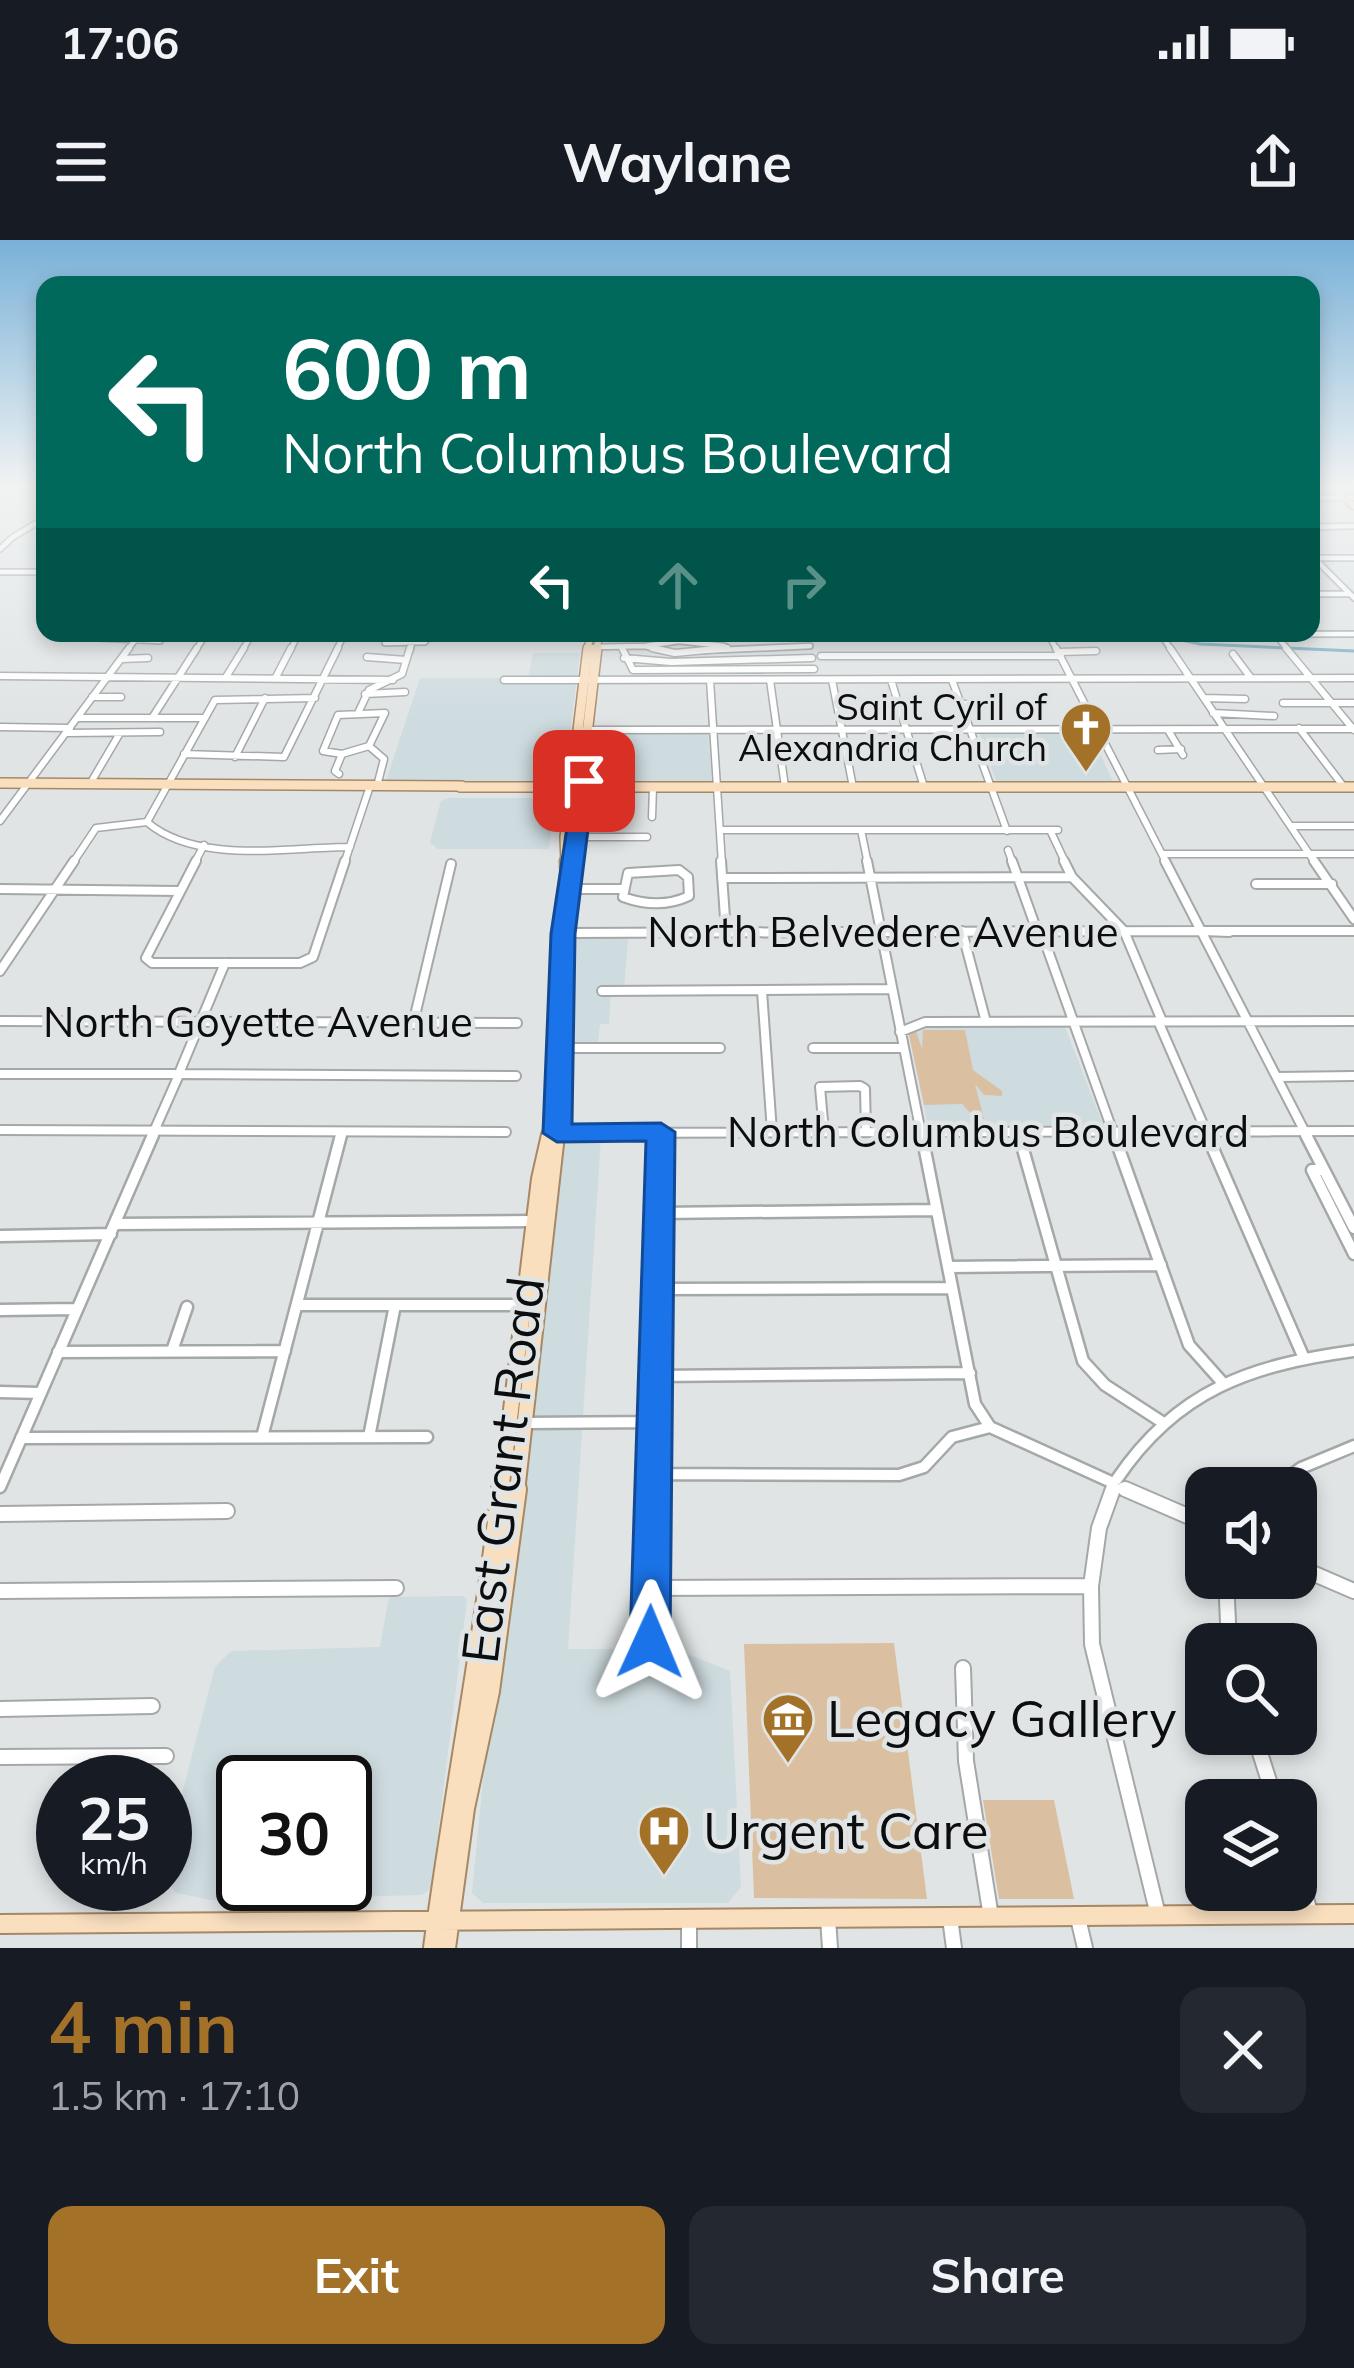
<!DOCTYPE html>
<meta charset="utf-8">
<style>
body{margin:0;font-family:Mulish,sans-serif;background:#242831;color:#f1f3f6;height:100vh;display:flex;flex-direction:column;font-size:45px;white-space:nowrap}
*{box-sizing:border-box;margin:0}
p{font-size:39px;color:#9ea1a6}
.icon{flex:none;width:66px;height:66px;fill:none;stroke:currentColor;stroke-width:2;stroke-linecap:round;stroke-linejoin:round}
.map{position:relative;height:1708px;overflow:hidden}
.panel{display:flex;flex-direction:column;background:#171b24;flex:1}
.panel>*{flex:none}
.guide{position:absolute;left:36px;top:36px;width:1284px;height:366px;border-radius:24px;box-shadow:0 6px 18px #0003;background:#00695c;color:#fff;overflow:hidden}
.fabs{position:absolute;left:1185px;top:1227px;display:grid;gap:24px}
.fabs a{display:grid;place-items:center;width:132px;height:132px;border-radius:24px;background:#171b24;box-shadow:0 6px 18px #0003;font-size:60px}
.speed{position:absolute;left:36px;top:1515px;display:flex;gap:24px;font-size:60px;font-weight:700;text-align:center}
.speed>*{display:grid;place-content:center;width:156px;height:156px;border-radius:50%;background:#171b24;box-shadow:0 6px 18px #0003;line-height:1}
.speed small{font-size:30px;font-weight:400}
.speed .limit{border:6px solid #111;border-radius:18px;background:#fff;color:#111}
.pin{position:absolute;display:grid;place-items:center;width:102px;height:102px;color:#fff;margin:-51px;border-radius:24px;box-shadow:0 6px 18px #0006}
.me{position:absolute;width:132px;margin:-66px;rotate:1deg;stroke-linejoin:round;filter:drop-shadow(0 0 9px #0008)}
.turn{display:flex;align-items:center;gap:42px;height:252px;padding:0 48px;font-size:54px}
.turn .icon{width:156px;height:156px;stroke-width:2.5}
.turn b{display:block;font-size:84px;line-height:102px}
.lanes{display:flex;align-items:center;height:114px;padding:0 48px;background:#0003;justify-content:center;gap:60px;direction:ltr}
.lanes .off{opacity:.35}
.round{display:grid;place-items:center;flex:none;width:126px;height:126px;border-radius:24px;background:#242831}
.overview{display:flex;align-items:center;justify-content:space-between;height:204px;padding:0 48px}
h1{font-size:72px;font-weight:700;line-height:90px;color:#a47129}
.action{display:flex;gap:24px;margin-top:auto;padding:24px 48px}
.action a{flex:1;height:138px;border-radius:24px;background:#a47129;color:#fff;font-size:48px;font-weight:700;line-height:138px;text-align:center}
.action a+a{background:#242831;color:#f1f3f6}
.status{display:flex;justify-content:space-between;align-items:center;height:84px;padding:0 60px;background:#171b24;direction:ltr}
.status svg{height:33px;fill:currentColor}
header{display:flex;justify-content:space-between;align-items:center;height:156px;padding:0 48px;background:#171b24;font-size:54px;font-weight:700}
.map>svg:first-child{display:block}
</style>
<div class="status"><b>17:06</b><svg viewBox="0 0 49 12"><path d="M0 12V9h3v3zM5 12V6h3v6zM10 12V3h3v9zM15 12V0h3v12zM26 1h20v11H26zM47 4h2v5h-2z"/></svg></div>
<header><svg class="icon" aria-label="menu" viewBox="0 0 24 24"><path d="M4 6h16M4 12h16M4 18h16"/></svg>Waylane<svg class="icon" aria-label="share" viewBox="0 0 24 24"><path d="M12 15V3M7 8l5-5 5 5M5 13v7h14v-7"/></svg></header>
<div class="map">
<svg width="1354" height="1708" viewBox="0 0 1354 1708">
<rect width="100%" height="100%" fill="#e0e4e5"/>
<!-- built -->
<path fill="#cedbdf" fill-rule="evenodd" d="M 533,413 L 580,413 L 564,541 L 386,541 L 420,438 L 528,438 Z
M 596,492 L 708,492 L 712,542 L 589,543 L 592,494 Z
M 979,493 L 1091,493 L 1113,542 L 997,543 Z
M 449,558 L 555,558 L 549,609 L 438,609 L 430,602 L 441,561 Z
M 577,696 L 628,699 L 624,748 L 611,749 L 609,784 L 600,784 L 598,803 L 566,803 Z
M 923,787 L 1065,787 L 1103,885 L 928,886 L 909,795 Z
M 601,896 L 568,1409 L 674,1409 L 730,1431 L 741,1647 L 728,1663 L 483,1663 L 472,1653 L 516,1201 L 559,897 Z
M 463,1356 L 467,1360 L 431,1648 L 422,1655 L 212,1660 L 176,1653 L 165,1637 L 165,1619 L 215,1427 L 231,1411 L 380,1407 L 389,1357 ZM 243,1542 L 345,1542 L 345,1644 L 243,1644 Z"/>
<!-- green -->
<path fill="#dac0a1" d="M 923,790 L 965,790 L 973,830 L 1002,851 L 1002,856 L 984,855 L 975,844 L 984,879 L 976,879 L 962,864 L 924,865 L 909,795 L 916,791 L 922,809 Z
M 894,1403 L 927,1659 L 754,1658 L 744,1404 Z
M 983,1560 L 1054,1560 L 1074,1659 L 999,1659 Z"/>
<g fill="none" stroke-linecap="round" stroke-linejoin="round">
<!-- stream -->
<path stroke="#73acc0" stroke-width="3" d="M 1168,397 L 1200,404 L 1354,411"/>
<!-- minor-far4 casing -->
<g stroke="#a4a8a9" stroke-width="8">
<path id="minor-far4" d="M 1311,258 L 1354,258
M 1311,287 L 1354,286
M 13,297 L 45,278
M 0,309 L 13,297 L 4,305
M 1311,315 L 1354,358
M 1311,318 L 1354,318
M 0,332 L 45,332
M 1311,354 L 1349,354
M 389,393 L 385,403 L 425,402 L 430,393
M 705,393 L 808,394
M 1048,393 L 1057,411
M 1160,393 L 1172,411
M 1274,393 L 1289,411
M 816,395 L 1354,394
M 74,397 L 160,401
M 628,397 L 647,393
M 594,407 L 645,406
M 127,411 L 140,393
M 195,411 L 203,399
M 242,411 L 249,399
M 290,411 L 296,399
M 336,411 L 342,399
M 410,411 L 412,403
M 665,411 L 645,406 L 679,401 L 724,406
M 697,411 L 810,406"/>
</g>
<!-- minor-far3 casing -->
<g stroke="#a4a8a9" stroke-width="9">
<path id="minor-far3" d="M 622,408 L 633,430 L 814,429
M 652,408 L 675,413 L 727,408
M 1056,408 L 1167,624
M 1170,408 L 1316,624
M 1286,408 L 1354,490
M 1058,412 L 1096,411
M 1233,414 L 1251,438
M 821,416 L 1061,416
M 367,417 L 406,420
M 624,418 L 671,422 L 812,418
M 121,419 L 148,418
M 0,436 L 393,440
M 226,437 L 244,408
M 276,437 L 291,408
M 504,440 L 549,440
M 585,440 L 549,440 L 1354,438
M 710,440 L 722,624
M 770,440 L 785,547
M 832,440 L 853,547
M 891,440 L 924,547
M 952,440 L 1007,591
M 365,454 L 405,452
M 92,457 L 121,457
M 1204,458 L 1245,459
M 1283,463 L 1354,463
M 961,464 L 992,464
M 358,473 L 369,450 L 402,434 L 410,408
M 1213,473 L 1274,476
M 77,478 L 205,478
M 152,478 L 197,408
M 0,487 L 70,488
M 1299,488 L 1344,547
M 585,490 L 1353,489
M 1168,490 L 1183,515
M 66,493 L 160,492
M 1158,510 L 1181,509
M 184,514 L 284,517
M 342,514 L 323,511 L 338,475 L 385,473 L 369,506 L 384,519 L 377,546
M 235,517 L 265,458
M 284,517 L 338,408
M 339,534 L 335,531 L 342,514 L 369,506
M 90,544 L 120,493
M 652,577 L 653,547
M 0,581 L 129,408
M 147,582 L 215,460 L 315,458
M 1291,586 L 1354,586
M 720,590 L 1058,590
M 861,590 L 868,624
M 1051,592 L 1066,624
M 568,597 L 647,597
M 1008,610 L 1013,624
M 1164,614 L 1354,614
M 72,624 L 96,588 L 147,582 C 197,625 289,607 350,607
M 194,624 L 204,605
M 344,624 L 370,546"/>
</g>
<!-- minor-far2 casing -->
<g stroke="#a4a8a9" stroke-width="12">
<path id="minor-far2" d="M 196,621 L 146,718 L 152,723 L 300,723 L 313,717 L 345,621
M 721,621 L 726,692
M 867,621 L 922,898
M 1012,621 L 1037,691
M 1064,621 L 1072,637 L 1124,691 L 1162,781
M 1165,621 L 1308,898
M 1314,621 L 1354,679
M 679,630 L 688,637 L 689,656 C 668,666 645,665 623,657 L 628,633 Z
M 722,638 L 1072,637
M 1256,644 L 1332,644
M 0,649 L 179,651
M 568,649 L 624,649
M 962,691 L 986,782
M 1041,691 L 1115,898
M 1229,692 L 1204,691 L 1354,691
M 563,693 L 1204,691
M 0,731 L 74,621
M 602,751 L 891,749
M 762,751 L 772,892
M 0,781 L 517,783
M 1158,781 L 1209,898
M 413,784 L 451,624
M 900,792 L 925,782 L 1354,781
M 558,808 L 720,808
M 813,808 L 903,808
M 180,831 L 225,723
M 0,834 L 174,834
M 183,834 L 516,836
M 1277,837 L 1354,836
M 0,890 L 506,892
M 824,892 L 820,847 L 860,846 L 865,849 L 866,892
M 1018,892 L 1020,898
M 555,893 L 1354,891
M 151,898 L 178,837
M 340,898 L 342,892
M 661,898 L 661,892"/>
</g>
<!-- minor-far1 casing -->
<g stroke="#a4a8a9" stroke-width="15">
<path id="minor-far1" d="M 922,895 L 975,1164 L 990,1187
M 1019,895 L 1083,1121 L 1105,1145 L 1162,1182
M 1114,895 L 1189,1105 L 1222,1142
M 1207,895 L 1303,1116
M 1306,895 L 1354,988
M 1324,930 L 1312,930 L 1354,1014
M 659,973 L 936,970
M 115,984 L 533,981
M 0,996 L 111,994
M 948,1027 L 1161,1025
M 658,1049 L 952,1048
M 297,1065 L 524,1065
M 0,1070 L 76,1069
M 172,1111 L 187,1067
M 58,1112 L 285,1111
M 655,1136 L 970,1133
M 0,1152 L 40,1153
M 526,1183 L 654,1182
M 990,1187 L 1109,1241
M 262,1197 L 341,895
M 369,1197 L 395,1065
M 21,1198 L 427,1197
M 653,1234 L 899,1235 L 924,1227 L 952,1197 L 990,1187
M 1117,1239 C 1177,1150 1251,1125 1354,1111
M 0,1247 L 153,895
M 1122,1248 L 1132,1252
M 1274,1248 L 1301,1228 L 1354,1206
M 653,1252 L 661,895"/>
</g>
<!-- minor casing -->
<g stroke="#a4a8a9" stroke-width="18">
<path id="minor" d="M 1113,1249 L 1099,1288 L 1091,1346 L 1092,1404 L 1158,1675
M 1125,1249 L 1206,1284
M 0,1274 L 227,1271
M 1296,1326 L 1354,1351
M 1226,1338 L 1229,1404
M 651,1348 L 1091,1346
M 0,1351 L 396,1348
M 650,1403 L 653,1249
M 963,1428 L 966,1521 L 991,1677
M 0,1469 L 152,1466
M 1254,1494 L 1275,1560
M 0,1517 L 166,1516
M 1296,1626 L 1311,1675
M 828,1678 L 830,1708
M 950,1678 L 954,1708
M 1078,1678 L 1085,1708
M 689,1679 L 689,1708"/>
</g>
<!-- major-far4 casing -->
<g stroke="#a58866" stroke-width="9">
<path id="major-far4" d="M 1328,244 L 1354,266
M 588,411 L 590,393
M 597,411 L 599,393"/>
</g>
<!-- major-far3 casing -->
<g stroke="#a58866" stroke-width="12">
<path id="major-far3" d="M 0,543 L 462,546
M 460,547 L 1354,547
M 566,624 L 565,597 L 588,408
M 572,624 L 597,408"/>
</g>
<!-- major-far2 casing -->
<g stroke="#a58866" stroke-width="15">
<path id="major-far2" d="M 566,621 L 567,642
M 548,898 L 550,889
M 557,898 L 563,695 L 572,621"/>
</g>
<!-- major-far1 casing -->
<g stroke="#a58866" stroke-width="18">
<path id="major-far1" d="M 501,1252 L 539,939 L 549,895
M 517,1252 L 557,895"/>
</g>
<!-- major casing -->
<g stroke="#a58866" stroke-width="22">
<path id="major" d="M 0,1684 L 1354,1674
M 433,1708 C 453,1555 483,1403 501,1249
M 446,1708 L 465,1568 L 490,1451 L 517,1249"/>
</g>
<!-- minor-far4 -->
<use href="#minor-far4" stroke="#fff" stroke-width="4.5"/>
<!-- minor-far3 -->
<use href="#minor-far3" stroke="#fff" stroke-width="6"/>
<!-- minor-far2 -->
<use href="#minor-far2" stroke="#fff" stroke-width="8"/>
<!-- minor-far1 -->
<use href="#minor-far1" stroke="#fff" stroke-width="10"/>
<!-- minor -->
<use href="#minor" stroke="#fff" stroke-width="14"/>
<!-- major-far4 -->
<use href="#major-far4" stroke="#fadfbf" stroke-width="6"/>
<!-- major-far3 -->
<use href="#major-far3" stroke="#fadfbf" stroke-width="9"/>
<!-- major-far2 -->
<use href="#major-far2" stroke="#fadfbf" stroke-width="10"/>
<!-- major-far1 -->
<use href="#major-far1" stroke="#fadfbf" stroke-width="14"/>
<!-- major -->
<use href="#major" stroke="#fadfbf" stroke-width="18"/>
</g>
<!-- sky -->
<linearGradient id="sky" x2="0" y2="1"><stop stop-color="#79b1d8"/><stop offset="0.51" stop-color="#f1f3f3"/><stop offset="1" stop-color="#f1f3f3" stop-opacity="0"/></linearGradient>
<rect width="1354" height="483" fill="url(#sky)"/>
<!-- route -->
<path fill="#1a73e8" stroke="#114b97" stroke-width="3" d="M 584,535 L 594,541 L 575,694 L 572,884 L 661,883 L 675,892 L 670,1402 L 664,1415 L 650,1420 L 636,1415 L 630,1402 L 646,901 L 557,902 L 543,893 L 551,694 L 574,541 Z"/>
<!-- icons -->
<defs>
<g id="church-pin" transform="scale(2.7)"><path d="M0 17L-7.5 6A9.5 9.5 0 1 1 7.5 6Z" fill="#a47129" stroke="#e0e4e5"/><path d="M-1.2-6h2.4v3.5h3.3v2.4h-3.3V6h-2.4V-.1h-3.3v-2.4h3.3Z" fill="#fff"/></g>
<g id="museum-pin" transform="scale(2.7)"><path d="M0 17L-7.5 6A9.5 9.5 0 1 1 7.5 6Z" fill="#a47129" stroke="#e0e4e5"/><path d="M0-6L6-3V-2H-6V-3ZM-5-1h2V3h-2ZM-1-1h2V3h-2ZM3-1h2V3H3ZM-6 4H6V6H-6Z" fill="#fff"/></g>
<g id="hospital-pin" transform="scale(2.7)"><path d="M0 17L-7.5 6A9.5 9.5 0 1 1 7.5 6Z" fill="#a47129" stroke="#e0e4e5"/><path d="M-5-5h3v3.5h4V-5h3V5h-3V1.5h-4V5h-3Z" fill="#fff"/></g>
</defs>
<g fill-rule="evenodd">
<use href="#church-pin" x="1086" y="488"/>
<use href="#museum-pin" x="788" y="1479"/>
<use href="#hospital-pin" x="664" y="1591"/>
</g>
<g text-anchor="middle" stroke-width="9" stroke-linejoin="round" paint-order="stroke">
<!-- far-poi labels -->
<g font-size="36" fill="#0c0d0e" stroke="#e0e4e5" text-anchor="end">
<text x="1047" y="480">Saint Cyril of<tspan x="1047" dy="41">Alexandria Church</tspan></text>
</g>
<!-- street labels -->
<g font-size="42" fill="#0c0d0e" stroke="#e0e4e5">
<text x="883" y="707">North Belvedere Avenue</text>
<text x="258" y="797">North Goyette Avenue</text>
<text x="988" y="907">North Columbus Boulevard</text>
</g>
<!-- near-street labels -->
<g font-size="51" fill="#0c0d0e" stroke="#e0e4e5">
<text transform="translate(503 1230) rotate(-83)" y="18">East Grant Road</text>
</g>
<!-- near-poi labels -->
<g font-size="51" fill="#0c0d0e" stroke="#e0e4e5" text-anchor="start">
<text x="827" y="1497">Legacy Gallery</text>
<text x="703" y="1609">Urgent Care</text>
</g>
</g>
</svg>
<div class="fabs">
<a><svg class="icon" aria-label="sound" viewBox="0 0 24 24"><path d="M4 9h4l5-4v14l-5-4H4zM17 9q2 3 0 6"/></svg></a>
<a><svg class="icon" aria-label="search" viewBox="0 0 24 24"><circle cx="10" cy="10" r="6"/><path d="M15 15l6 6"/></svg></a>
<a><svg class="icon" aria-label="layers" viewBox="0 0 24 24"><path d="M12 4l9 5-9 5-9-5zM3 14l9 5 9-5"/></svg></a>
</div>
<div class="speed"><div>25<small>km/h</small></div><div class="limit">30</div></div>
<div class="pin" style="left:584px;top:541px;background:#d93025"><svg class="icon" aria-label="arrive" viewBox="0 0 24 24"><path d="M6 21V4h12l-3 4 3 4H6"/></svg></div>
<svg class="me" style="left:650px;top:1402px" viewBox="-20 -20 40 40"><path d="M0-17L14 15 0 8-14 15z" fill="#1a73e8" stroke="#fff" stroke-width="4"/></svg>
<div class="guide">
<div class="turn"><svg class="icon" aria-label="left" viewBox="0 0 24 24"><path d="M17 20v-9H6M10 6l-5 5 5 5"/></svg><div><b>600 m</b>North Columbus Boulevard</div></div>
<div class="lanes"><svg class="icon" aria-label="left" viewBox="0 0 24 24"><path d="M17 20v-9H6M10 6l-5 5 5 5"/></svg><svg class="icon off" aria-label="ahead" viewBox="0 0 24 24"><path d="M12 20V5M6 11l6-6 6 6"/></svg><svg class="icon off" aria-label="right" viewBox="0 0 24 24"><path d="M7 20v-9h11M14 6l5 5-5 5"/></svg></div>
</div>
</div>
<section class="panel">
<div class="overview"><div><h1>4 min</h1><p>1.5 km · 17:10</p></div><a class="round"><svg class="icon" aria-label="close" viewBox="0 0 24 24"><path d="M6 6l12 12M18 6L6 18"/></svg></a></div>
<div class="action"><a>Exit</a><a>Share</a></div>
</section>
